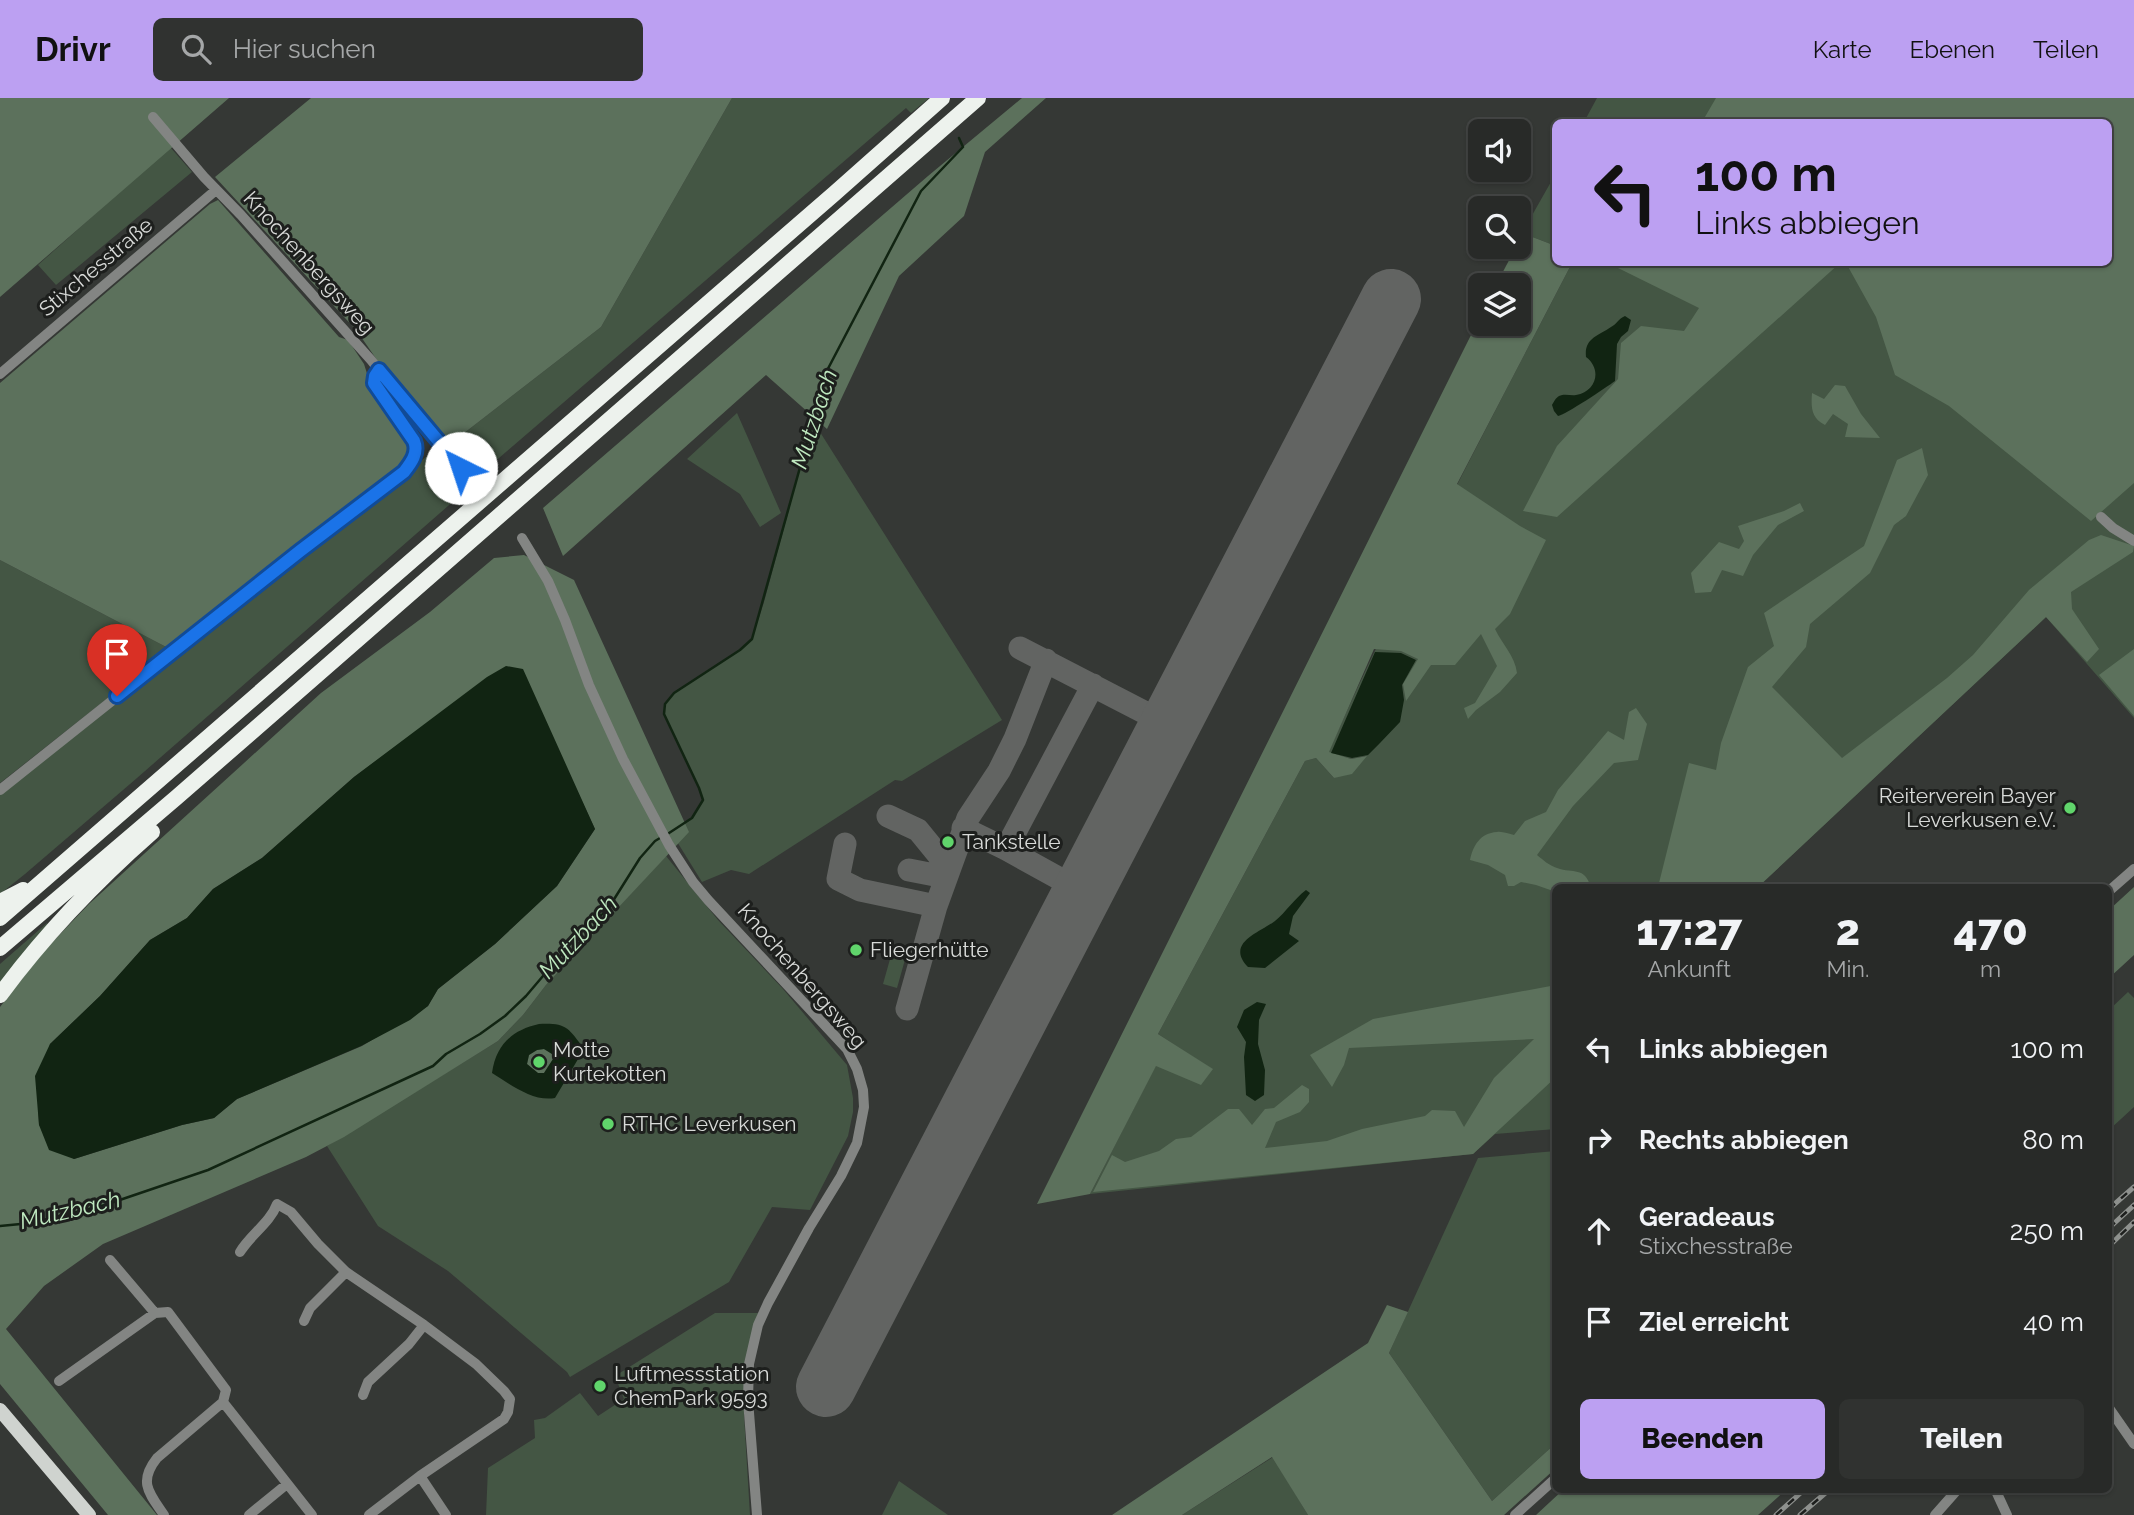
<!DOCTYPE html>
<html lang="de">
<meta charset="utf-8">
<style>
body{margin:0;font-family:Raleway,sans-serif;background:#303230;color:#f1f3f6;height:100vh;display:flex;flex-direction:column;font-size:26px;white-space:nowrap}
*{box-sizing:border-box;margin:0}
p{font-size:23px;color:#a5a7a8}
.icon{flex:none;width:38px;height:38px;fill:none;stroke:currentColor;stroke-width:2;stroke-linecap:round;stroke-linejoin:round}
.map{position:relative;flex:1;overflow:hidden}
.panel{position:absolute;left:1552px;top:786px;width:560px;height:609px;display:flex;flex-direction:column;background:#282a28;border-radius:10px;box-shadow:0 2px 5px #0004,0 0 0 2px #444645}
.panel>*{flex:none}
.top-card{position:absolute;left:1552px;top:21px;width:560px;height:147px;border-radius:10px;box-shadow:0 2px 5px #0004,0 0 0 2px #444645;background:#bca0f2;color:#111;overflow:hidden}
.controls{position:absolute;left:1468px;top:21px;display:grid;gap:14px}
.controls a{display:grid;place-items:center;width:63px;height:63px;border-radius:10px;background:#282a28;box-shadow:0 2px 5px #0004,0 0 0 2px #444645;font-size:35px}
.pin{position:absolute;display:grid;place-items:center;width:60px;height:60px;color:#fff;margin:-72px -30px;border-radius:50% 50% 50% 0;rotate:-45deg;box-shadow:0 0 7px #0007}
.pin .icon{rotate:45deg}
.me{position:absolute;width:77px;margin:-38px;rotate:319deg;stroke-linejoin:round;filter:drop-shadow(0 0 5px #0008)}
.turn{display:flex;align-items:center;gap:24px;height:147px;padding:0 28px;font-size:32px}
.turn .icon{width:91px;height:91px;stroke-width:2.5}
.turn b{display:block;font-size:49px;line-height:60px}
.eta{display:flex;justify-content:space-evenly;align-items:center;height:119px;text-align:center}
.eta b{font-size:42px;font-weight:800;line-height:49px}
.button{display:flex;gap:14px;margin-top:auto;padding:14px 28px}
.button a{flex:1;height:80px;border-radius:10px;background:#bca0f2;color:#111;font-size:28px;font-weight:800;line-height:80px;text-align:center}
.button a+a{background:#303230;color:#f1f3f6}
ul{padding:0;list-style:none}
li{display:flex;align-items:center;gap:21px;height:91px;padding:0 28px}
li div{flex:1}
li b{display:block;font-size:26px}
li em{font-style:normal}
header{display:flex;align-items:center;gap:42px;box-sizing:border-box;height:98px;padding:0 35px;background:#bca0f2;color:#111}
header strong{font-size:33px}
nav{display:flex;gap:38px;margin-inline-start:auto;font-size:24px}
.search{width:490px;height:63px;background:#303230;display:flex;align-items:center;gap:18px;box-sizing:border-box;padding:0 24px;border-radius:10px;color:#a5a7a8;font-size:26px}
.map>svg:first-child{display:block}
</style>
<header>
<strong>Drivr</strong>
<div class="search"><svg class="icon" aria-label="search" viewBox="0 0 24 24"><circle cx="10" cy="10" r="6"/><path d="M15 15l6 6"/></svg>Hier suchen</div>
<nav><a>Karte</a><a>Ebenen</a><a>Teilen</a></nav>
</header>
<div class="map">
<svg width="2134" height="1417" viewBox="0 0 2134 1417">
<rect width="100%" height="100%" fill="#353835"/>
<!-- green -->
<path fill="#445644" d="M 732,0 L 929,0 L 911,15 L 906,10 L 477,379 L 450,346 L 601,229 Z
M 1597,0 L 2134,0 L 2134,620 L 2046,519 L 1758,789 L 1556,789 L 1556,1031 L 1495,1036 L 1473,1056 L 1090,1096 L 1156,967 L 1201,986 L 1212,971 L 1158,936 L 1305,663 L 1316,660 L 1334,680 L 1366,658 L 1351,661 L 1328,655 C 1402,488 1488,327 1572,165 L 2109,164 L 2109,24 L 1584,24 Z
M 170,49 L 192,74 L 56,187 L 38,167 Z
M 1556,75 L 1556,148 L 1522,135 Z
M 737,315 L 781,415 L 760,429 L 740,396 L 687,361 Z
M 813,323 L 1002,622 L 902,683 L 895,682 L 749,776 L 731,772 L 702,784 L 671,734 L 692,720 L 703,702 L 699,690 L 664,616 L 665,606 L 674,595 L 740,552 L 752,541 L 764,504 Z
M 431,355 L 456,401 L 137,680 L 25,776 L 0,796 L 0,694 Z
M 0,462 L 170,551 L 0,685 Z
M 666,758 L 718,822 L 783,891 L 847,967 L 853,1000 L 853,1014 L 848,1038 L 810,1112 L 772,1109 L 729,1184 L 570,1279 L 567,1274 L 448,1173 L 378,1128 L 327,1048 L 498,943 L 523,917 L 546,887 Z
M 47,825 L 48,827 L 0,889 L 0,866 Z
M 892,854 L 906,858 L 897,890 L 883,886 Z
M 2128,894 L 2134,900 L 2134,1009 L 2109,1032 L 2109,912 Z
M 1556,1053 L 1556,1345 L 1492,1403 L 1389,1255 L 1478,1060 Z
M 715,1215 L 758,1215 L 744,1271 L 744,1318 L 750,1417 L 486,1417 L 488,1370 L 535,1340 L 534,1322 L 545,1320 L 580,1295 L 598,1318 L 624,1301 L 615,1278 Z
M 1273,1359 L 1308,1417 L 1182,1417 Z
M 899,1383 L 948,1417 L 882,1417 Z"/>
<!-- forest -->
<path fill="#5c715c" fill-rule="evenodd" d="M 0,0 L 229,0 L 0,199 Z
M 311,0 L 732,0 L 601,229 L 450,346 L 377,262 L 357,233 L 215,79 Z
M 1022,0 L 1046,0 L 985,54 L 964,118 L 899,178 L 827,331 L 766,277 L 563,458 L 543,410 L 928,78 Z
M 1716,0 L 2134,0 L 2134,385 L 2091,423 L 1949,308 L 1895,277 L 1876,219 L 1846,165 L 2109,164 L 2109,24 L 1702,24 Z
M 218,102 L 339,239 L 348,242 L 364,266 L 371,288 L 408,340 L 413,352 L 401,372 L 170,551 L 0,462 L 0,285 L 210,106 Z
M 1522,135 L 1556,148 L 1556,164 L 1572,165 L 1457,386 L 1520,428 L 1546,442 L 1510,516 L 1495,531 C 1502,546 1515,558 1517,575 L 1500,594 L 1476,612 L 1468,621 L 1464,610 L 1475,605 L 1497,568 L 1481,536 L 1455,567 L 1431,567 L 1406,603 L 1403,586 L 1418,561 L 1401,553 L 1374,551 L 1329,654 L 1351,661 L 1367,658 L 1352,676 L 1334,680 L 1316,660 L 1305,663 L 1158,936 L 1213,971 L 1201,987 L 1156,968 L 1090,1096 L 1037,1106 L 1480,219 L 1480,226 L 1519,226 L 1519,187 L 1496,187 L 1516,149 L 1519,149 L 1519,142 Z
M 1621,165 L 1840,165 L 1557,419 L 1523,413 L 1557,348 L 1618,281 L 1621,245 L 1641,228 L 1684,233 L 1699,210 L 1618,170 Z
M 1835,287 L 1845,288 L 1861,316 L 1880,340 L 1845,339 L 1848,326 L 1833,316 L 1825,327 C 1811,320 1811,309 1812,295 L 1824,301 Z
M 1922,350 L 1928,377 L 1906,418 L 1894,427 L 1870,475 L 1810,526 L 1806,549 L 1772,589 L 1842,660 L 1947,580 L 1973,557 L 2029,492 L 2089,442 L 2101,437 L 2134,448 L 2133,454 L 2071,494 L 2072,511 L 2099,551 L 2087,564 L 2046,519 L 1758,789 L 1658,789 L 1689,665 L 1716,672 L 1721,645 L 1748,569 L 1774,548 L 1764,515 L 1864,448 L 1897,362 Z
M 1800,405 L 1804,413 L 1778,427 L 1753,457 L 1743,478 L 1722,472 L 1711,494 L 1695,495 L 1691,475 L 1719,444 L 1739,451 L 1744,443 L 1738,428 L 1784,413 Z
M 524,457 L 574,482 L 689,734 L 546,887 L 523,917 L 498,943 L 344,1039 L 306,1059 L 103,1146 L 44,1188 L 6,1231 L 157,1417 L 108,1417 L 0,1286 L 0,909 L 43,854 L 89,806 L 321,595 L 430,514 L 494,460 ZM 415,634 L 558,652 L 595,731 L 557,788 L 495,846 L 438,891 L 428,908 L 362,948 L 237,1001 L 214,1020 L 182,1027 L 74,1061 L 39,1027 L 38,1005 L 50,946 L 100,898 L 150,842 L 187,820 L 213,791 L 262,760 L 354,679 Z
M 2134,551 L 2134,618 L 2099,577 Z
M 1636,610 L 1647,626 L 1638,662 L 1614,665 L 1573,708 L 1537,757 C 1543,762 1550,768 1557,770 C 1574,776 1584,768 1591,789 L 1556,789 L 1556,794 L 1536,787 L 1521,784 L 1514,788 L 1508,788 L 1505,777 L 1488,767 L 1470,762 C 1473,748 1480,735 1497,734 C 1502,733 1509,736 1514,737 L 1525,723 L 1546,714 L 1558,692 L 1608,633 L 1624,642 L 1629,614 Z
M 2134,789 L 2134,857 L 2109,880 L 2109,812 Z
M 1556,887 L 1556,979 L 1473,1056 L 1093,1094 L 1112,1057 L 1125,1064 L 1159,1053 L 1176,1041 L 1191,1039 L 1228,1011 L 1239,1011 L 1252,1027 L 1265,1011 L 1274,1010 L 1302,987 L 1309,991 L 1309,1004 L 1300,1014 L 1276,1024 L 1265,1050 L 1327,1043 L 1362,1031 L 1425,1018 L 1432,1012 L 1455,1013 L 1464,1029 L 1494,980 L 1534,941 L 1349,950 L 1344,967 L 1332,989 L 1310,957 L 1373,921 Z
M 544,951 L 552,956 L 553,961 L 544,975 L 538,975 L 527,966 L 529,957 L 537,952 Z
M 1387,1207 L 1408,1214 L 1389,1255 L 1492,1403 L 1556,1345 L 1556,1370 L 1504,1417 L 1308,1417 L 1272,1359 L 1182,1417 L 1112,1417 L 1368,1245 Z
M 1564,1391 L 1787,1391 L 1758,1417 L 1536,1417 Z"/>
<!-- water -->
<path fill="#112412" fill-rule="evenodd" d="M 1625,218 L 1631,222 L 1628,233 L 1621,239 L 1617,246 L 1615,283 C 1607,289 1565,317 1558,318 L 1554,313 L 1552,307 C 1555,302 1555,301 1559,298 C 1565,295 1570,298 1576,297 C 1597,293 1602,271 1586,259 C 1584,240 1598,238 1611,229 C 1617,226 1618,221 1625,218 Z
M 1375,554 L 1401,555 L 1416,562 L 1402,587 L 1404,602 L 1400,624 L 1380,645 L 1368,657 L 1352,660 L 1331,655 Z
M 506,568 L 523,571 L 595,731 L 557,788 L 495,846 L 438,891 L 428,908 L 410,922 L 361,948 L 237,1001 L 214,1020 L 182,1027 L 74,1061 L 49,1052 L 39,1027 L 35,978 L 50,946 L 100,898 L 150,842 L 187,820 L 213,791 L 262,760 L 354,679 L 487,579 Z
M 1306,792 L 1310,795 L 1293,818 L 1289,836 L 1299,843 L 1265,870 L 1248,869 C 1225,845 1259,835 1275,823 C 1286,814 1294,801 1306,792 Z
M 1257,904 L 1266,906 L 1259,922 L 1258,946 L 1265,972 L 1264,997 L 1255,1003 L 1246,997 L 1244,959 L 1246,944 L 1237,929 L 1244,912 Z
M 539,926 C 566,925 568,929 584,951 L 555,1000 C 533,1004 510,986 492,975 C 496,947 512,932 539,926 ZM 544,951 L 552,956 L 553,961 L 544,975 L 538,975 L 527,966 L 529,957 L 537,952 Z"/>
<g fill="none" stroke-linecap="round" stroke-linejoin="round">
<!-- stream -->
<path stroke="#112412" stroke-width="2.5" d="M 666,737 L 692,720 L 703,702 L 699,690 L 664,616 L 665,606 L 674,595 L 740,552 L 752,541 L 813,323 L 821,284 L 921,93 L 963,49 L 959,40
M 0,1128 L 31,1125 L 105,1107 L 208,1072 L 433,968 L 446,956 L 480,936 L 505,918 L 526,898 L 588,825 L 606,814 L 640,760 L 655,743 L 660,740"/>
<!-- taxiway -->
<path stroke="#626462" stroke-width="23" d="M 1020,550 L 1169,627
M 888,718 L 918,732 L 949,770
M 963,730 L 1006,751 L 1082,793
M 845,746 L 838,781 L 860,792 L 936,808 L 968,720 L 999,673 L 1015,641 L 1046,562
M 1006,751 L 1093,587
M 909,772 L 945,779
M 907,911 L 936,808"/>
<!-- runway -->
<path stroke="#626462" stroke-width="60" d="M 826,1289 L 1391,201"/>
<!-- minor -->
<path stroke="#838583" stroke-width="10" d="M 153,19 L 204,79 L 241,117 L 371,262 L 419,322 L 461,370
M 0,276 L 216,92
M 2101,419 L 2113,430 L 2134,443
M 522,440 L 548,483 L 565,522 L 589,587 L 623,661 L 669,747 L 693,784 L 708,802 L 847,951 L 857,971 L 863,992 L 864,1009 L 857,1045 L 841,1078 L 809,1130 L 768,1205 L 758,1227 L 749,1266 L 748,1302 L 757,1417
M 0,692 L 300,453 L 404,374 C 410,367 416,360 416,350 C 416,337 383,298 374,285 L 375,278 L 379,273
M 2109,793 L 2134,771
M 240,1154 C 251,1136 270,1125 277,1106 L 291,1114 L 318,1146 L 346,1174 L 424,1227 L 476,1266 L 504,1293 L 510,1301 L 508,1314 L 504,1321 L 420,1378 L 369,1417
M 110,1162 L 155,1215 L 168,1214 L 226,1292 L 223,1304 L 312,1417
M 304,1223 L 310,1210 L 346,1174
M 59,1283 L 155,1215
M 363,1297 L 368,1284 L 409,1246 L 424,1227
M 2109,1310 L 2134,1346
M 420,1378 L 446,1417
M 1995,1391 L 2007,1417
M 164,1417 C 149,1395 138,1384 157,1360 L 223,1304
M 249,1417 L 287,1386
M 1515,1417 L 1556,1380
M 1935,1417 L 1958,1391"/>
<!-- major -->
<path stroke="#cfd3cf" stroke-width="14" d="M 0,1312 L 89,1417"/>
<!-- highway -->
<path stroke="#edf2ed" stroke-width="16" d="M 0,804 L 23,792
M 0,820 L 835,95 L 942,0
M 0,850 L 177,699 L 978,0
M 0,897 C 45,836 95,784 152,734"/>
<!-- rail casing -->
<g stroke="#8e918e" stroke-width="5">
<path id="rail" d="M 2109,1111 L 2134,1089
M 2109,1130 L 2134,1107
M 2109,1148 L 2134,1124
M 1776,1417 L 1805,1391
M 1800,1417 L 1830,1391"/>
</g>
<!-- rail -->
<use href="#rail" stroke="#1d1f1d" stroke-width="2.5" stroke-dasharray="8" stroke-linecap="butt"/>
</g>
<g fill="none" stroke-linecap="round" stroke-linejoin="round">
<!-- route casing -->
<g stroke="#114b97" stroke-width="18">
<path id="route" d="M 117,598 L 300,453 L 404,374 C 411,365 419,355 414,343 L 374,285 L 375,278 L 379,272 L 461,370"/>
</g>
<!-- route -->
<use href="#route" stroke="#1a73e8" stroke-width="12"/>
</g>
<!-- markers -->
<g fill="#60d56b" stroke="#1d1f1d" stroke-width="2.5">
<circle cx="2070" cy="710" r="7"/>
<circle cx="948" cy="744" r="7"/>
<circle cx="856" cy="852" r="7"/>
<circle cx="539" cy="964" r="7"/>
<circle cx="608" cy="1026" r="7"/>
<circle cx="600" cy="1288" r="7"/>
</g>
<g text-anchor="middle" stroke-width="6" stroke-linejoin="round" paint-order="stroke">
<!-- street labels -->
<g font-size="21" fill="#d8dad8" stroke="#1d1f1d">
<text transform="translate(309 165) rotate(48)" y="7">Knochenbergsweg</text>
<text transform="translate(96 169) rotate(-40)" y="7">Stixchesstraße</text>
<text transform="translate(802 878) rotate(49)" y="7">Knochenbergsweg</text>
</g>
<!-- poi labels -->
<g font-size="21" fill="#d8dad8" stroke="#1d1f1d" text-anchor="start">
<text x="2056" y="705" text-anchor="end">Reiterverein Bayer<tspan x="2056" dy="24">Leverkusen e.V.</tspan></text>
<text x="962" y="751">Tankstelle</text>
<text x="870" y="859">Fliegerhütte</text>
<text x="553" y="959">Motte<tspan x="553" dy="24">Kurtekotten</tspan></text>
<text x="622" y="1033">RTHC Leverkusen</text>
<text x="614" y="1283">Luftmessstation<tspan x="614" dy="24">ChemPark 9593</tspan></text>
</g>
<!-- water labels -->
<g font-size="23" font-style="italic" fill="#bfe9c0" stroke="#1d1f1d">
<text transform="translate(814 321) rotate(-72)" y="8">Mutzbach</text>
<text transform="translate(578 839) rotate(-47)" y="8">Mutzbach</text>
<text transform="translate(70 1112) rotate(-13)" y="8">Mutzbach</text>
</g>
</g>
</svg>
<div class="controls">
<a><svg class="icon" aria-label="sound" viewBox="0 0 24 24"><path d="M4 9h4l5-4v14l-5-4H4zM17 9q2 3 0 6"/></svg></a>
<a><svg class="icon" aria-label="search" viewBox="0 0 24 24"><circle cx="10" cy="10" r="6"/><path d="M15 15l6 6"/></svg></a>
<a><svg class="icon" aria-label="layers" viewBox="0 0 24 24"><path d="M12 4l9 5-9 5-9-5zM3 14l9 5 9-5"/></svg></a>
</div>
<div class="pin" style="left:117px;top:598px;background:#d93025"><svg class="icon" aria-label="arrive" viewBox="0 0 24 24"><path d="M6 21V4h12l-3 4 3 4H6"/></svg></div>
<svg class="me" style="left:461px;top:370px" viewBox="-20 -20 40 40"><circle r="19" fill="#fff"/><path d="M0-13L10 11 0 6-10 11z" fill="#1a73e8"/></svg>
<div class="top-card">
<div class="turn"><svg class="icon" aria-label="left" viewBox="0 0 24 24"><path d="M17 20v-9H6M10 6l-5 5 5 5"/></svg><div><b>100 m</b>Links abbiegen</div></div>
</div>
<section class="panel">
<div class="eta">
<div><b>17:27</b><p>Ankunft</p></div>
<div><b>2</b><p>Min.</p></div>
<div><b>470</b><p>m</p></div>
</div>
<ul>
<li><svg class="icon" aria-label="left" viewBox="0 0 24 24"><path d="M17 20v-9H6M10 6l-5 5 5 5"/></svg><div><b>Links abbiegen</b></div><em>100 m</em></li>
<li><svg class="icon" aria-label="right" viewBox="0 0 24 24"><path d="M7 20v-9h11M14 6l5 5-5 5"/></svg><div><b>Rechts abbiegen</b></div><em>80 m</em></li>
<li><svg class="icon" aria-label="ahead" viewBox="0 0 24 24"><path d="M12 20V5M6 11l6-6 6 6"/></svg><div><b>Geradeaus</b><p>Stixchesstraße</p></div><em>250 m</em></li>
<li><svg class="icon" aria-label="arrive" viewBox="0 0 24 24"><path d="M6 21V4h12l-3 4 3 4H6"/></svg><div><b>Ziel erreicht</b></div><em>40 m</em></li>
</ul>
<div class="button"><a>Beenden</a><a>Teilen</a></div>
</section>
</div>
